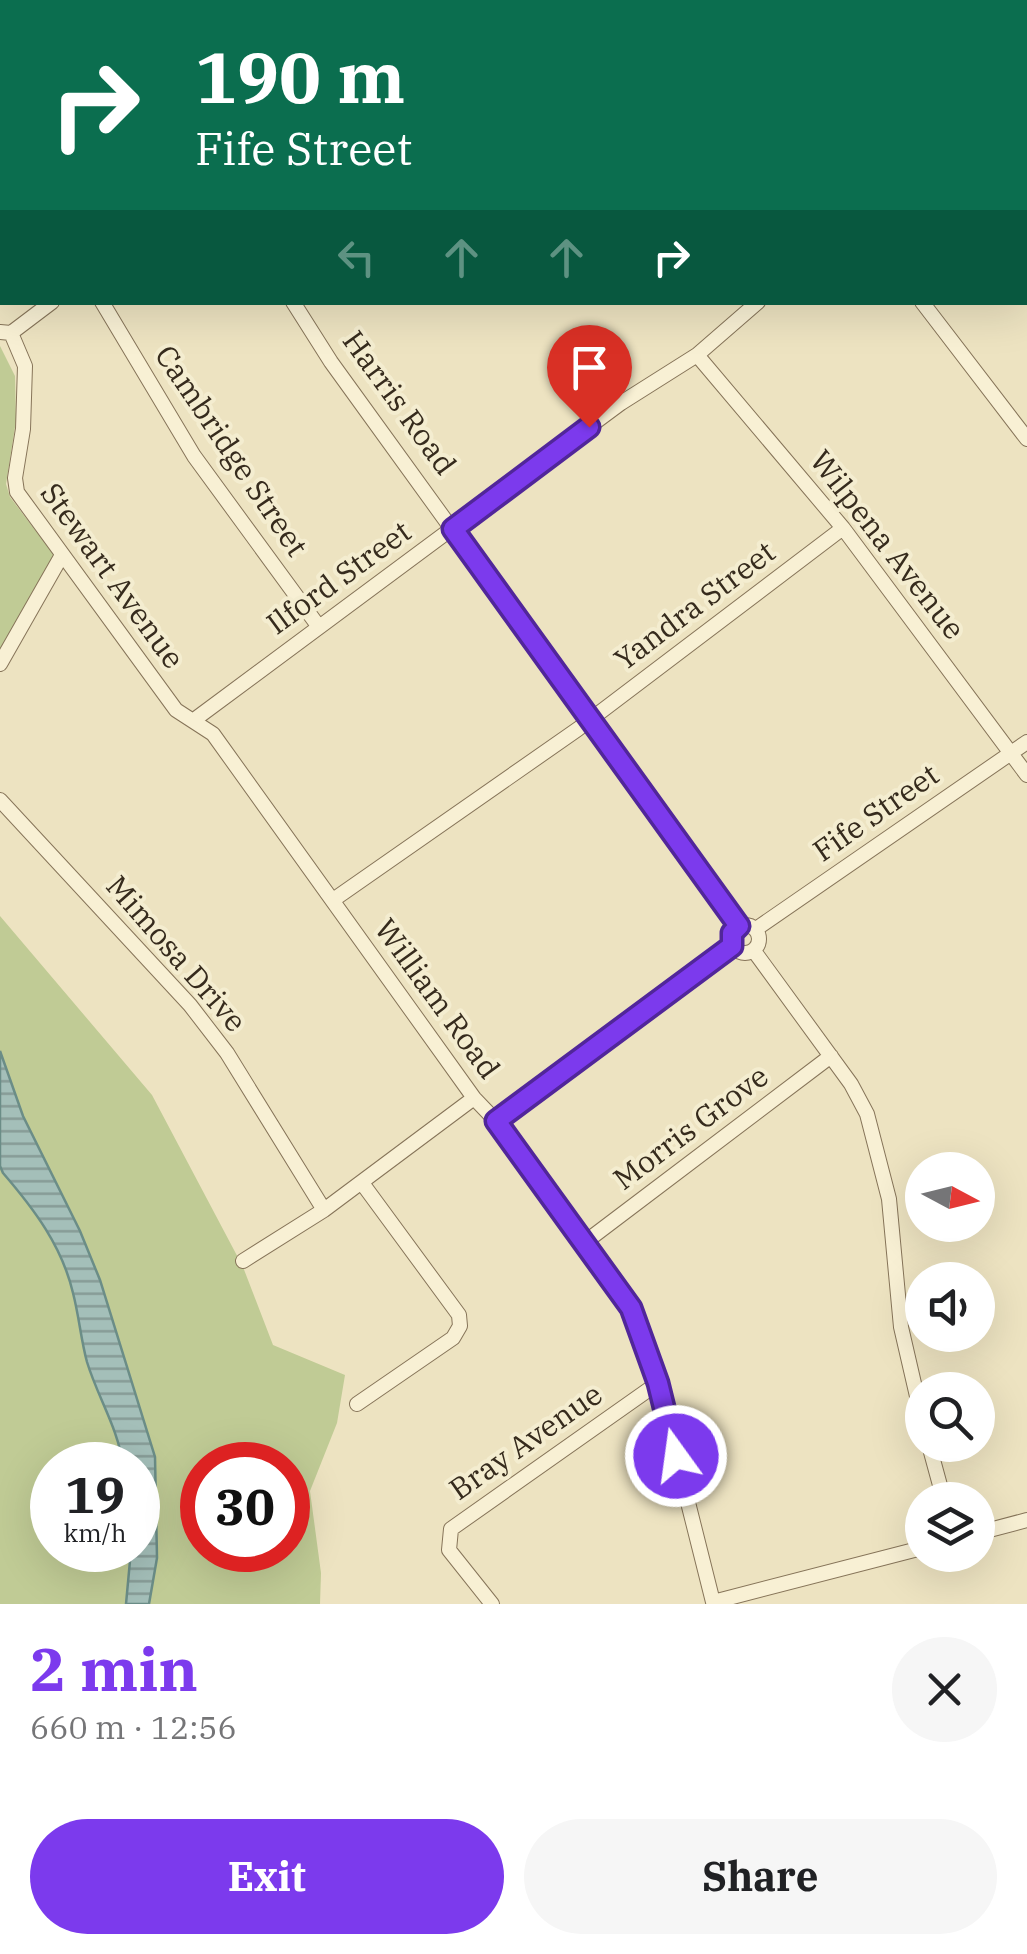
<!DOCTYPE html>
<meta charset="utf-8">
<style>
body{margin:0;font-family:"IBM Plex Serif",serif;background:#f6f6f6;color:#202124;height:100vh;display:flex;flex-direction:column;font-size:38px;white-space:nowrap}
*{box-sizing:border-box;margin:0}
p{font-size:32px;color:#757577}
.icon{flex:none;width:55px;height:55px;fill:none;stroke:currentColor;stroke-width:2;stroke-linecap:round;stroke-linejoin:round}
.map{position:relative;height:1604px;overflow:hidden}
.drawer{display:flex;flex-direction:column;background:#fff;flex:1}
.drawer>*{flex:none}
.guide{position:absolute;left:0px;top:0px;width:1028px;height:305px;box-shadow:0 10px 40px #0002;background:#0b6e4f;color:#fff;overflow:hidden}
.needle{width:65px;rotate:97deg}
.controls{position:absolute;left:905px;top:1152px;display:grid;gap:20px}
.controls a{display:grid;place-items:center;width:90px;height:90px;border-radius:50%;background:#fff;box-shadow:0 10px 40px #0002;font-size:50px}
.speed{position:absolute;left:30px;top:1442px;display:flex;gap:20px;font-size:50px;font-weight:700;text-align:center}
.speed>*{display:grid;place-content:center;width:130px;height:130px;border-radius:50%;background:#fff;box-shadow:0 10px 40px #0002;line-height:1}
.speed small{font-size:25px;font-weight:400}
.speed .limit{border:15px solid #d22;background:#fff;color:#111}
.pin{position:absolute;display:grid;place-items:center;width:85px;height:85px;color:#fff;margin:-102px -42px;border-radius:50% 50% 50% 0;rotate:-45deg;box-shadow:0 0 10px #0007}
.pin .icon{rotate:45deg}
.me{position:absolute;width:110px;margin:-55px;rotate:346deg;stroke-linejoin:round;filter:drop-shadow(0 0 8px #0008)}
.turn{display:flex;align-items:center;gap:35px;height:210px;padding:0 30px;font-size:45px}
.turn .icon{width:130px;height:130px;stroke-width:2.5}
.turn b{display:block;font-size:70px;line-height:85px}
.lanes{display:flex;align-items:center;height:95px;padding:0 30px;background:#0003;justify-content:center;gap:50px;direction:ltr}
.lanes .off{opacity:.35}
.round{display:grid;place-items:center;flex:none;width:105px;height:105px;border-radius:52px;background:#f6f6f6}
.summary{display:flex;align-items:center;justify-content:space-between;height:170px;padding:0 30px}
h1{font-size:60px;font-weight:700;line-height:75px;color:#7c3aed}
.action{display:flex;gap:20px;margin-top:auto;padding:20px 30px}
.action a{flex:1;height:115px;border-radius:60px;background:#7c3aed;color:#fff;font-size:40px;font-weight:700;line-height:115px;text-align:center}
.action a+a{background:#f6f6f6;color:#202124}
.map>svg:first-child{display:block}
</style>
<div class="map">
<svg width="1027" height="1604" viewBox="0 0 1027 1604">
<defs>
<pattern id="water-rules" width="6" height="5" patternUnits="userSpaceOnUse" patternTransform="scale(2.5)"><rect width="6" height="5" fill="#a4bfb9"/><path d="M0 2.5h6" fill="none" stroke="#869b96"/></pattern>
</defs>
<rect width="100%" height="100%" fill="#ede3c1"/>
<!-- green -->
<path fill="#c0cb95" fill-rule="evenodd" d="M 0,346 L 15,376 L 16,421 L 6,484 L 10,497 L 54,555 L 0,649 Z
M 0,916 L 152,1095 L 243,1267 L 273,1345 L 345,1375 L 337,1423 L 310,1491 L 321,1573 L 320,1604 L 0,1604 ZM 52,1465 L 138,1465 L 138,1550 L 52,1550 ZM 202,1465 L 288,1465 L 288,1550 L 202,1550 Z"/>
<!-- water -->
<path fill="url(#water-rules)" stroke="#6b8d87" stroke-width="2.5" d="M 0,1051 L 23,1116 L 80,1231 L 100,1280 L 155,1457 L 157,1558 L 149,1604 L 126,1604 L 131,1550 L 138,1550 L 138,1465 L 123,1465 C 118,1428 98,1398 87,1362 C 81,1340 79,1316 73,1293 C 62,1246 34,1209 3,1173 L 0,1166 Z"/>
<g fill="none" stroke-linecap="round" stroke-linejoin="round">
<!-- street casing -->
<g stroke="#867459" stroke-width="16">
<path id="street" d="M 611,0 L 613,2
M 482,2 L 485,0
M 1025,113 L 1027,111
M 102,302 L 194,456 L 319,627
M 293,302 L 331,362 L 739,926
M 922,302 L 1027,439
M 0,332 L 11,333 L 25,366 L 23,429 L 15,478 L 17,492 L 176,710 L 213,734 L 474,1098 L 496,1121 L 638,1322 L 658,1383 L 713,1602 L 922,1548
M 11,333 L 52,302
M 583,350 L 621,403
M 697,355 L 843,528 L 1027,775
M 0,664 L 62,555
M 194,720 L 621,403 L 697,355 L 758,302
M 0,800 L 190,1005 L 227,1053 L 324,1210
M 333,900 L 578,729 L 843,528
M731 939a14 14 0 1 1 28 0a14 14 0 1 1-28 0Z
M 756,929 L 1027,742
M 754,951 L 851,1084 L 867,1114 L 889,1199 L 901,1327 L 922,1418
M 496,1121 L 733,947
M 584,1243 L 831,1056
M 243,1261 L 324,1210 L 474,1098
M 357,1404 L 453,1338 L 460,1326 L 459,1315 L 362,1183
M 929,1445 L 944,1500
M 978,1533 L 1027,1520
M 492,1604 L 449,1550 L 451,1529 L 658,1383"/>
</g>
<!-- secondary casing -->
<g stroke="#68553c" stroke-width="22">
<path id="secondary" d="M 86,0 L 88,2"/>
</g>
<!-- highway casing -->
<g stroke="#54422d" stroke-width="28">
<path id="highway" d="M 51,2 L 55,0
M 109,2 L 113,0
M 0,35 L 2,33
M 0,72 L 2,71"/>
</g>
<!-- street -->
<use href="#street" stroke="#f8f0d4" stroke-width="14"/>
<!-- secondary -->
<use href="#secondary" stroke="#f8f0d4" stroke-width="20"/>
<!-- highway -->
<use href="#highway" stroke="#dbaa53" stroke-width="25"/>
</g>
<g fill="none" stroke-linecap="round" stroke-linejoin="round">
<!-- route casing -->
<g stroke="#51269a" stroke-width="25">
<path id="route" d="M 589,427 L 453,529 L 739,926 L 732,933 L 732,946 L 496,1121 L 631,1308 L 658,1383 L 676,1456"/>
</g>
<!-- route -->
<use href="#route" stroke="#7c3aed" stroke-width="18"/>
</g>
<g text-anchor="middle" stroke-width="8" stroke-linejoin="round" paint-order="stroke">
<!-- street labels -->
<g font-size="30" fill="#362b1d" stroke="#f4edd0">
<text transform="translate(399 403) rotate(54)" y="10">Harris Road</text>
<text transform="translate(231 451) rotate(56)" y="10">Cambridge Street</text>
<text transform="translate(887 545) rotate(52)" y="10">Wilpena Avenue</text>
<text transform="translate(112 576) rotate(54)" y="10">Stewart Avenue</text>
<text transform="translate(339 578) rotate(-36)" y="10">Ilford Street</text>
<text transform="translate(695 606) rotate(-37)" y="10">Yandra Street</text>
<text transform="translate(876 813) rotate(-35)" y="10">Fife Street</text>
<text transform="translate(176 954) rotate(49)" y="10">Mimosa Drive</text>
<text transform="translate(437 999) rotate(54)" y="10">William Road</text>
<text transform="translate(691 1128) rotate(-37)" y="10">Morris Grove</text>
<text transform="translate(526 1442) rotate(-35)" y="10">Bray Avenue</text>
</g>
</g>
</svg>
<div class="controls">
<a><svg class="needle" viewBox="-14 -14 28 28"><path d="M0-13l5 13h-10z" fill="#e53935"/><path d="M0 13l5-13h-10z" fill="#757577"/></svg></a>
<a><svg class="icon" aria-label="sound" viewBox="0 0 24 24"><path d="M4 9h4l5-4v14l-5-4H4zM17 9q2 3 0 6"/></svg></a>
<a><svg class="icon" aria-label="search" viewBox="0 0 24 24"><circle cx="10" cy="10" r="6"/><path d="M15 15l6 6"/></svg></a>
<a><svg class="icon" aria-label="layers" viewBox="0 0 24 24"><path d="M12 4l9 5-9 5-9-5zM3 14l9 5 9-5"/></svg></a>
</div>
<div class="speed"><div>19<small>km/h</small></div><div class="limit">30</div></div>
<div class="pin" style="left:589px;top:427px;background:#d93025"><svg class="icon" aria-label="arrive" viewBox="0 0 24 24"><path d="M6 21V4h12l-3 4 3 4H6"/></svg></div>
<svg class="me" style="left:676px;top:1456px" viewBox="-20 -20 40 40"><circle r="17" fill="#7c3aed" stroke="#fff" stroke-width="3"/><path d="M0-11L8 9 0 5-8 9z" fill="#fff"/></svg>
<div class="guide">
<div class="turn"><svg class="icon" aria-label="right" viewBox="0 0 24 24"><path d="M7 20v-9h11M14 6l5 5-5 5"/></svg><div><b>190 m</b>Fife Street</div></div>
<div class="lanes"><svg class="icon off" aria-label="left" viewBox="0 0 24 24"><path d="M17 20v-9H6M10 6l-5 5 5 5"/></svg><svg class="icon off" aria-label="ahead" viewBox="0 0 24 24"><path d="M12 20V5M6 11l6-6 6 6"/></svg><svg class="icon off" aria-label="ahead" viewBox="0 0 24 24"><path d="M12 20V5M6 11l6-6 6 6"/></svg><svg class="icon" aria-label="right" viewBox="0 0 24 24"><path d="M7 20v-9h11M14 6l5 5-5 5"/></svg></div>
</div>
</div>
<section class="drawer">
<div class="summary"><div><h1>2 min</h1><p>660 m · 12:56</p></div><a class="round"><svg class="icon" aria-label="close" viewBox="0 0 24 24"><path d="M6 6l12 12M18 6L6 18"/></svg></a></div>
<div class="action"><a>Exit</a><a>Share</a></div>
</section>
